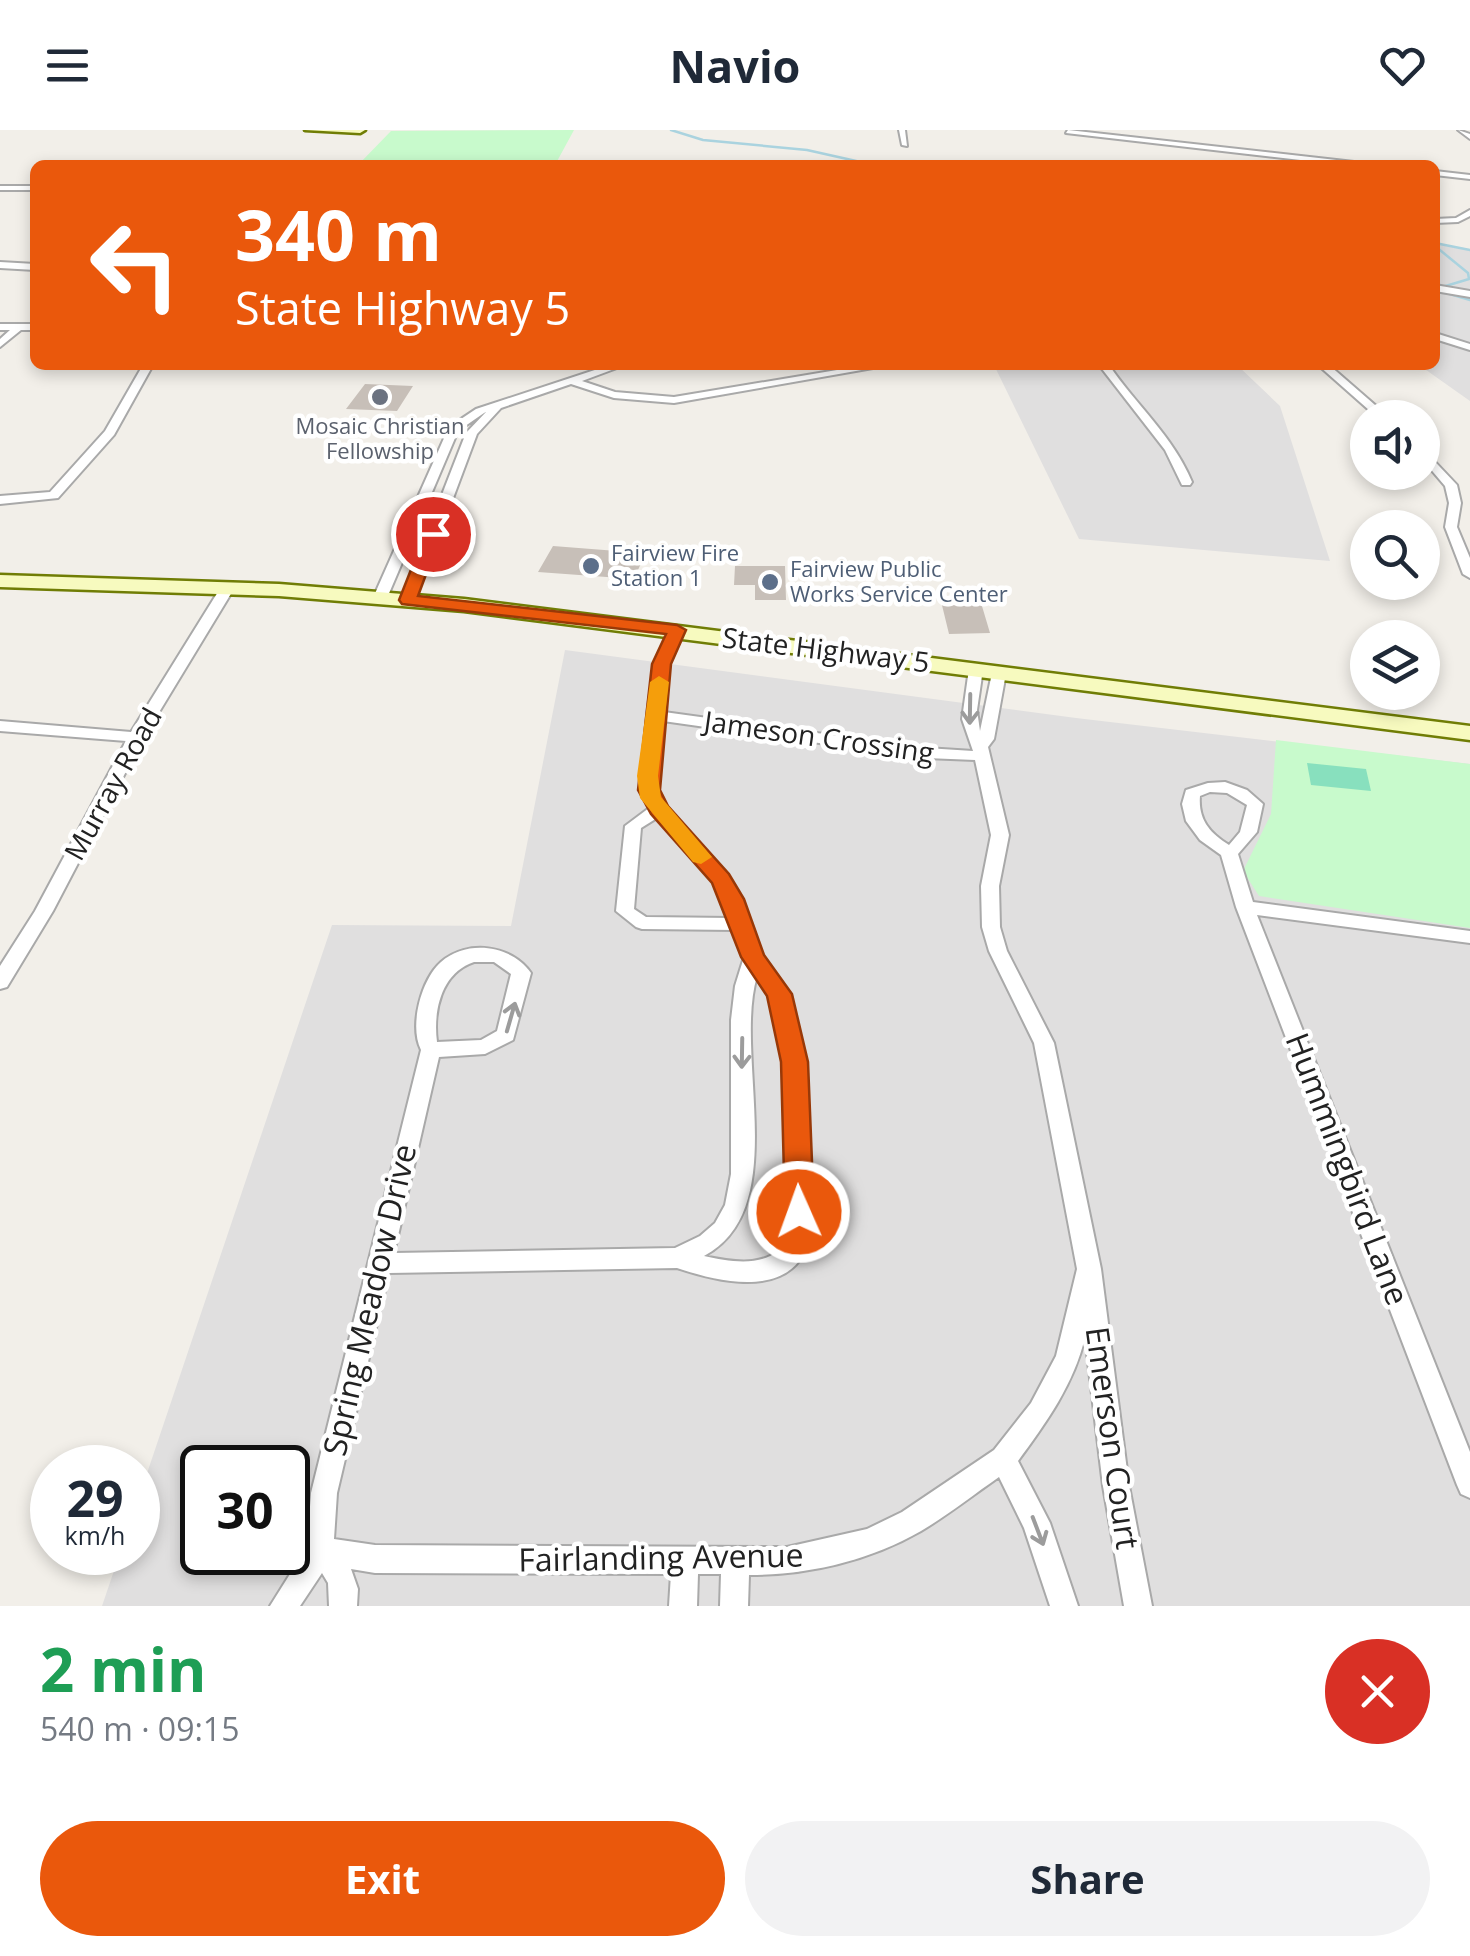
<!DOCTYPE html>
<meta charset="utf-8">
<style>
body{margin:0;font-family:"Open Sans",sans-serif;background:#f2f2f3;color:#1f2937;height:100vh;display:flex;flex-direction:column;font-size:38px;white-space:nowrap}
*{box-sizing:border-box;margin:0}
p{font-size:32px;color:#747a83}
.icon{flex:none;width:55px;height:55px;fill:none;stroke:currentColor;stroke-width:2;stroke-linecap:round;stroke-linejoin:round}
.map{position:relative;height:1476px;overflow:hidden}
.sheet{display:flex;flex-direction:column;background:#fff;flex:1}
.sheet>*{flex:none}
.hud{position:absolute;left:30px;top:30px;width:1410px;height:210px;border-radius:15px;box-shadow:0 5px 15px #0003;background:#ea580c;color:#fff;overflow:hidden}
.buttons{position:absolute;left:1350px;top:270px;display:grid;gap:20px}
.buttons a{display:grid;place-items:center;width:90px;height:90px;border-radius:50%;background:#fff;box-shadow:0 5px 15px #0003;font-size:50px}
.speed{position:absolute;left:30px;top:1315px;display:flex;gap:20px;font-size:50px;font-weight:700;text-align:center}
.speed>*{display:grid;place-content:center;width:130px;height:130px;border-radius:50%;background:#fff;box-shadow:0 5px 15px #0003;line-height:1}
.speed small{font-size:25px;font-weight:400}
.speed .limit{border:5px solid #111;border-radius:15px;background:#fff;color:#111}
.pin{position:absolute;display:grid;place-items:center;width:85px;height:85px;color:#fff;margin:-42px;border:5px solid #fff;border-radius:50%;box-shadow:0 2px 10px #0007}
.me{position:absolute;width:110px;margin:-55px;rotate:358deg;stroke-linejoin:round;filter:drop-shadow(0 0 8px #0008)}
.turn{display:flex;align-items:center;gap:35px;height:210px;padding:0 40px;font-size:45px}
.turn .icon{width:130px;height:130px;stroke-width:2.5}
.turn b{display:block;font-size:70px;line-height:85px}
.round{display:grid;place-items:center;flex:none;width:105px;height:105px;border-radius:52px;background:#f2f2f3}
.overview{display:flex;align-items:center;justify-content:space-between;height:170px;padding:0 40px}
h1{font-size:60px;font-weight:700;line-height:75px;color:#1e9e55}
.cta{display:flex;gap:20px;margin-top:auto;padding:20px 40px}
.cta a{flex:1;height:115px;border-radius:60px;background:#ea580c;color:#fff;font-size:40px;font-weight:700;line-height:115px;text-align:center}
.cta a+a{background:#f2f2f3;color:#1f2937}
header{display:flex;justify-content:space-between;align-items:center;height:130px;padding:0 40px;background:#fff;font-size:45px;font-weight:700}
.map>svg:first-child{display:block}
</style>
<header><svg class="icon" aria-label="menu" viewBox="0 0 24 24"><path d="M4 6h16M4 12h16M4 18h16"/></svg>Navio<svg class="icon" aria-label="heart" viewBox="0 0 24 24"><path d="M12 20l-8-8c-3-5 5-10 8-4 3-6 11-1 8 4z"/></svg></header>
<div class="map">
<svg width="1470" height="1476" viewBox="0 0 1470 1476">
<rect width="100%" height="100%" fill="#f2efe9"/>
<!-- residential -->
<path fill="#e0dfdf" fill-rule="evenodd" d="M 1435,113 L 1470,119 L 1470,271 L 1419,235 L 1435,235 Z
M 994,235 L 1237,235 L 1280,276 L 1330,431 L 1079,409 Z
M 565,520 L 1076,588 L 1470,634 L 1470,1476 L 102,1476 L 120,1423 L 138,1422 L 138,1370 L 332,795 L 511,796 ZM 202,1338 L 288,1338 L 288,1422 L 202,1422 Z"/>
<!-- park -->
<path fill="#c8facc" d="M 574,0 L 555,35 L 358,35 L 391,1 Z
M 1276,610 L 1470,634 L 1470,798 L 1259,766 L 1243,741 L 1271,684 Z"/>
<!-- pitch -->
<path fill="#88e0be" d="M 1307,633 L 1366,639 L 1371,661 L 1311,655 Z"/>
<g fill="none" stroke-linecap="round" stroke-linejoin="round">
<!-- stream -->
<path stroke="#aad3df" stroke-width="2.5" d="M 671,0 L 703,10 L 807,20 L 874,35
M 1435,113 L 1470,120
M 1435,116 L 1468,143 L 1469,149 L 1439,158
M 1443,162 L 1470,170"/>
</g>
<!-- building -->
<path fill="#c7bfb8" d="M 365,254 L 413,256 L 397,281 L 346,279 Z
M 620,414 L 642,416 L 635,430 L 642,431 L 634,449 L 538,442 L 553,416 L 617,421 Z
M 735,436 L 785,436 L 786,470 L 755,470 L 755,455 L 734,455 Z
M 979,466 L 990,503 L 949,504 L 940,467 Z"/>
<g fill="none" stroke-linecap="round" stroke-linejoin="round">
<!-- street casing -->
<g stroke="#a9a9a9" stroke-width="4">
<path id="street" d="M 899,0 L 905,0 L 907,16 L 902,15 Z
M 1068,0 L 1363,33 L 1367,35 L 1344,35 L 1066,3 Z
M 1458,0 L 1470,4 L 1470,9 Z
M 1435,41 L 1470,45 L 1470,49 L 1435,45 Z
M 0,56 L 35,56 L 35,60 L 0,60 Z
M 1470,80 L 1470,86 L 1458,92 L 1435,93 L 1435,89 L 1456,88 Z
M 0,132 L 35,134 L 35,140 L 0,138 Z
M 1435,155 L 1470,161 L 1470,167 L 1435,161 Z
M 0,194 L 35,194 L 35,200 L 21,200 L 0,217 L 0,209 L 10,200 L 0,200 Z
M 1435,203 L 1470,214 L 1470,220 L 1435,209 Z
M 143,235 L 153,235 L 114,305 L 58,368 L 0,374 L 0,366 L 50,362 L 105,301 Z
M 610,235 L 625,235 L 582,251 L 615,262 L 674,267 L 867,235 L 890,235 L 674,273 L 614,268 L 571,254 L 501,278 L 477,304 L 415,470 L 408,474 L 403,473 L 401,470 L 466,303 L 486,282 L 484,283 L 458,301 L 387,468 L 380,472 L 375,471 L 373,468 L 449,297 L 476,279 Z
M 1099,235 L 1109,235 C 1136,275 1173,306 1192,352 L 1190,355 L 1182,355 L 1165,320 Z
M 1318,235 L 1329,235 L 1390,288 L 1378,288 Z
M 1422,318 L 1457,355 L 1461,373 L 1457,397 L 1470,428 L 1470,448 L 1463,444 L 1445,397 L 1449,373 L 1445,356 L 1422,329 Z
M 228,453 L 235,457 L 144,607 L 53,781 L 7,857 L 0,859 L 0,836 L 35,781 L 126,611 L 0,601 L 0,591 L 131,602 L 221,457 Z
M 677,496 L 684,500 L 668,534 L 664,582 L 926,618 L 973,621 L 962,589 L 969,539 L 976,535 L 983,539 L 977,580 L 980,601 L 992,543 L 999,539 L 1006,543 L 994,609 L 988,617 L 1009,705 L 999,756 L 1000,797 L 1007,821 L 1054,913 L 1101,1139 L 1129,1356 L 1152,1476 L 1124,1476 L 1103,1356 L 1085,1207 C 1074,1254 1046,1293 1018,1331 L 1050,1393 L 1078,1476 L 1050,1476 L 1024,1398 L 999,1347 C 973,1365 948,1385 921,1401 C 869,1431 808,1445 749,1445 L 748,1476 L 720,1476 L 721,1444 L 698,1444 L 697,1476 L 669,1476 L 671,1444 L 375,1443 L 351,1439 L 358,1459 L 357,1476 L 329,1476 L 328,1453 L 322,1443 L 300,1476 L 270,1476 L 307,1417 L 311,1363 L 421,920 C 409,896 421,850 441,832 C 467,809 512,815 531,843 L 513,910 L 485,924 L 439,927 L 394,1123 L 675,1118 L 700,1106 L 715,1093 L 725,1075 L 731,1044 L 731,890 L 735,856 L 744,827 L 735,800 L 642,799 L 636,797 L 616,781 L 625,696 L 649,678 L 641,660 C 644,625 647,512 677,496 ZM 663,591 L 926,628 L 975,630 L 991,705 L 981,756 L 982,797 L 989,821 L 1034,913 L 1077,1139 L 1056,1226 L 1031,1273 L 994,1320 L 902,1382 L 867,1399 L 787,1417 L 375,1415 L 334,1409 L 337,1363 L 389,1143 L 677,1138 C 713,1150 776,1167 802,1127 C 806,1121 809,1113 812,1106 L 804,932 L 789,864 L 762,826 L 742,769 L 727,745 L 665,677 L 657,660 ZM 657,688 L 714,752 L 730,788 L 646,787 L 634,779 L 641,698 ZM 474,832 L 494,832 L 511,844 L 497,901 L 481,910 L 437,912 C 433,881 441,843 474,832 ZM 757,846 L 770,865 L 784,932 L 790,1106 C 773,1139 735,1133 704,1126 C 793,1079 733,926 757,846 Z
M 1225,652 L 1247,660 L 1263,674 L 1257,702 L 1238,724 L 1253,772 L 1470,801 L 1470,813 L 1257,785 L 1470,1322 L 1470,1368 L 1461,1364 L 1457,1355 L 1236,777 L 1221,725 L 1200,710 L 1186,691 L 1182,674 L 1186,660 L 1208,653 ZM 1210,662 L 1227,663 L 1247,675 L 1240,702 L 1229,715 C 1210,703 1198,690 1200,666 Z"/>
</g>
<!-- secondary casing -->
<g stroke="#707d05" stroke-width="5">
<path id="secondary" d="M 305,0 L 365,0 L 360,3 Z
M 0,445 L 279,454 L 464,469 L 1470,596 L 1470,610 L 464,481 L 279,466 L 0,457 Z"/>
</g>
<!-- street -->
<use href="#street" fill="#fff" fill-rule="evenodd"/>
<!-- secondary -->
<use href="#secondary" fill="#f7fabf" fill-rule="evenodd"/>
</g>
<!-- one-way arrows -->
<defs><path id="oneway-shaft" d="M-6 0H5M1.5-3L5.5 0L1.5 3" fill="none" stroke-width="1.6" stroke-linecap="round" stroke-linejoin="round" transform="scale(2.5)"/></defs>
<g stroke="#9c9c9c">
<use href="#oneway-shaft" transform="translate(970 579) rotate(91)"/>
<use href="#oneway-shaft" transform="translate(511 887) rotate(-74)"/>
<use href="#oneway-shaft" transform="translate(742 923) rotate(91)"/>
<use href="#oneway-shaft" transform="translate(1038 1401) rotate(69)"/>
</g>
<!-- route -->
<path fill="#ea580c" stroke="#983908" stroke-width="2.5" d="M 433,399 L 441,404 L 418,466 L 677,495 L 686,500 L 671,534 L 660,660 L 668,676 L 729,744 L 744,769 L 764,825 L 792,864 L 808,932 L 814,1082 L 810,1091 L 799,1094 L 789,1091 L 785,1082 L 781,932 L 767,866 L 741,827 L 712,753 L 651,684 L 638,660 L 652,534 L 666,504 L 402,474 L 399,470 L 425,404 Z"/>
<!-- slow -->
<path fill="#f59e0b" d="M 659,546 L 669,552 L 658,646 L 661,667 L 712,727 L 701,734 L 693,732 L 640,668 L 637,646 L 650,552 Z"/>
<!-- markers -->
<circle fill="#6b7280" stroke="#fff" stroke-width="4" cx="380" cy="267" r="10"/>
<g fill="#5c6f8a" stroke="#fff" stroke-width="4">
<circle cx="591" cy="436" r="10"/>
<circle cx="770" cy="452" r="10"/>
</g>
<g text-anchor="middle" stroke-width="9" stroke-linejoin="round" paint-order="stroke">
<!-- far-worship labels -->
<g font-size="22" fill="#5b616d" stroke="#fff">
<text x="380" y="304">Mosaic Christian<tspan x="380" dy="25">Fellowship</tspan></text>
</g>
<!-- far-service labels -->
<g font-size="22" fill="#4e5e75" stroke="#fff" text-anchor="start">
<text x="611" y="431">Fairview Fire<tspan x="611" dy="25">Station 1</tspan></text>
<text x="790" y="447">Fairview Public<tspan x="790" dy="25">Works Service Center</tspan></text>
</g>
<!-- street labels -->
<g font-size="28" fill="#222" stroke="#fff">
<text transform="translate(826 520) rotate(7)" y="10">State Highway 5</text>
<text transform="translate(819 607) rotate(8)" y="10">Jameson Crossing</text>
<text transform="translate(113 654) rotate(-61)" y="10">Murray Road</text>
</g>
<!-- near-street labels -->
<g font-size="32" fill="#222" stroke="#fff">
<text transform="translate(1347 1039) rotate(69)" y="11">Hummingbird Lane</text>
<text transform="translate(370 1170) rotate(-77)" y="11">Spring Meadow Drive</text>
<text transform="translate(1112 1308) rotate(82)" y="11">Emerson Court</text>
<text transform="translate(661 1428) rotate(-1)" y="11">Fairlanding Avenue</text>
</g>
</g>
</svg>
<div class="buttons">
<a><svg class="icon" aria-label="sound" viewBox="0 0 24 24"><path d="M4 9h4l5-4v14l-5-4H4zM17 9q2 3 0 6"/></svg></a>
<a><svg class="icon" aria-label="search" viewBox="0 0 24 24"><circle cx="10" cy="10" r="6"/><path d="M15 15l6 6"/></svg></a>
<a><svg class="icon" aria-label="layers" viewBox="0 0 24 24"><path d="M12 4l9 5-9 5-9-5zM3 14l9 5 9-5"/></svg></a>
</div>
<div class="speed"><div>29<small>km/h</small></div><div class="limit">30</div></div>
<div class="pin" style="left:433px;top:404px;background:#d93025"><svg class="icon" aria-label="arrive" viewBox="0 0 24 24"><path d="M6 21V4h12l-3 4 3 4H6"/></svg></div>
<svg class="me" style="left:799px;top:1082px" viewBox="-20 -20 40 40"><circle r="17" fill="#ea580c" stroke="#fff" stroke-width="3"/><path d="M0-11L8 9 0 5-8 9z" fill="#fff"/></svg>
<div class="hud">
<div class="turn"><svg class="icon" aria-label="left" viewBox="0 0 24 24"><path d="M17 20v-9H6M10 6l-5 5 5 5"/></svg><div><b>340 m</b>State Highway 5</div></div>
</div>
</div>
<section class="sheet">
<div class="overview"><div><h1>2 min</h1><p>540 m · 09:15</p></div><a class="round" style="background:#d93025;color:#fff"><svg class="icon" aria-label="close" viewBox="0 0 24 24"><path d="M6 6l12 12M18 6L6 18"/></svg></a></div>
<div class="cta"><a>Exit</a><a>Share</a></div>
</section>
